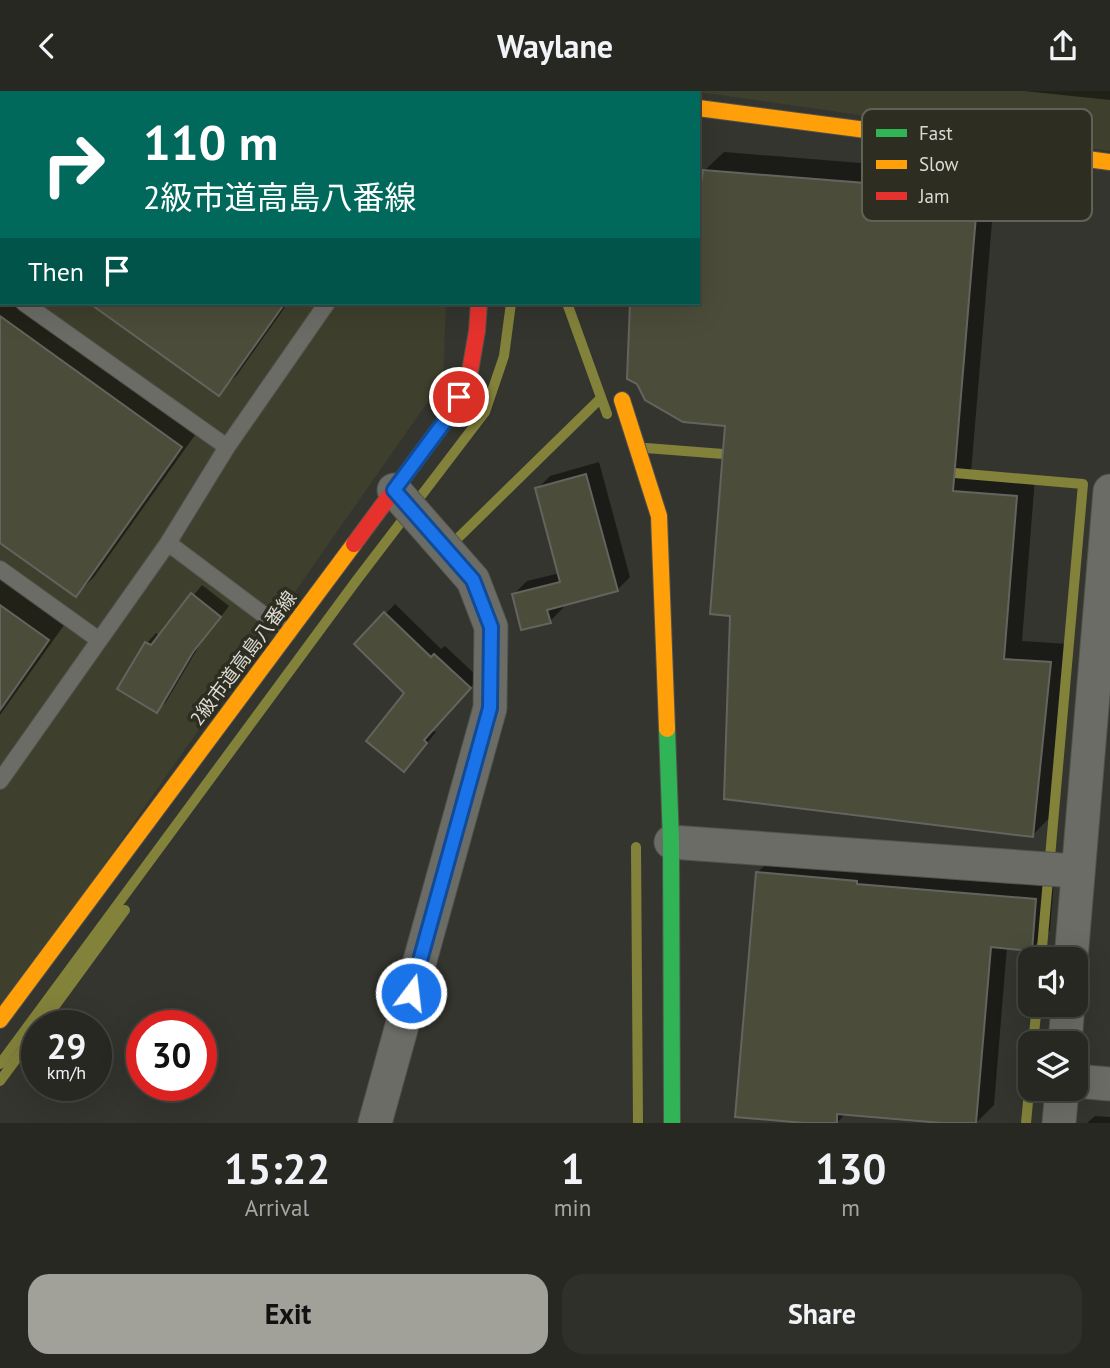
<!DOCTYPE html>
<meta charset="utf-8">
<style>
body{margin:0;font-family:"PT Sans","Noto Sans JP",sans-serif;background:#2f302a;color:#f1f3f6;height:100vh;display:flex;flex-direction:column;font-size:26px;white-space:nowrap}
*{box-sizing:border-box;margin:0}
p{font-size:23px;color:#a4a6a5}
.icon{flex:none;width:38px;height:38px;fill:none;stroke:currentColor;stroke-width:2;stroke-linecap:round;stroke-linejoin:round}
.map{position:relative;height:1032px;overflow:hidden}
.side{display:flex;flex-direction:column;background:#272822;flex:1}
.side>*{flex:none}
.hud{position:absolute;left:0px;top:0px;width:700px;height:214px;box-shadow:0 7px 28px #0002,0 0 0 2px #434440;background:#00695c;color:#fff;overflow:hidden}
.controls{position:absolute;left:1018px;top:856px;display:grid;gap:14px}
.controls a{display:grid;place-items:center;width:70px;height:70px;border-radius:14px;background:#272822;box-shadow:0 7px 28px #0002,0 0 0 2px #434440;font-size:35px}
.speed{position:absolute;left:21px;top:919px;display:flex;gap:14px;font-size:35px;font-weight:700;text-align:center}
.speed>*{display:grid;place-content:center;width:91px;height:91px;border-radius:50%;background:#272822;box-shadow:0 7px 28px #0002,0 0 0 2px #434440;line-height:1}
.speed small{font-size:18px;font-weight:400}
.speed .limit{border:10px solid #d22;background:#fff;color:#111}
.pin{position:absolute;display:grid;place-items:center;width:60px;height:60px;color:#fff;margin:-30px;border:4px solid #fff;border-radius:50%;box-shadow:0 2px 7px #0007}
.me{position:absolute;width:77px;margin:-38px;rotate:15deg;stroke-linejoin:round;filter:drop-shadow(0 0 5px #0008)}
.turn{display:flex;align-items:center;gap:24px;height:147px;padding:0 28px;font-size:32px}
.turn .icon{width:91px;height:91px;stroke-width:2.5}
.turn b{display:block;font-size:49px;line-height:60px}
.then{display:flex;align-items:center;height:66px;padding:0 28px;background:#0003;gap:14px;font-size:26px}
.eta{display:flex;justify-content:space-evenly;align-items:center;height:119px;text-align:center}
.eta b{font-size:42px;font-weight:600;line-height:49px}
.button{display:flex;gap:14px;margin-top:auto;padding:14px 28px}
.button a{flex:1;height:80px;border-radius:21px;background:#a1a199;color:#111;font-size:28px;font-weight:600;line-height:80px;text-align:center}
.button a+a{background:#2f302a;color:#f1f3f6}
header{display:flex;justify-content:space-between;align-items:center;height:91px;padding:0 28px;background:#272822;font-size:32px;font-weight:600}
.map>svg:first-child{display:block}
</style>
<header><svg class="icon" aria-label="back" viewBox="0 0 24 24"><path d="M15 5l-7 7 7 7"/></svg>Waylane<svg class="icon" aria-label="share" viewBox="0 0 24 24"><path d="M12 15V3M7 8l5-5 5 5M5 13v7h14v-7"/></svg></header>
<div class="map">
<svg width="1110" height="1032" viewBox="0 0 1110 1032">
<rect width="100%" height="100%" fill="#34352e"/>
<!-- built -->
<path fill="#3f3f2d" d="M 0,0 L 454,2 L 2,2 L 2,212 L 446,212 L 443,289 L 0,923 Z
M 692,0 L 1110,0 L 1110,60 Z"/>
<!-- shadow -->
<path fill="#0007" d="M 0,0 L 3,2 L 2,147 L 0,146 Z
M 12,0 L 150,0 L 153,2 L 11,2 Z
M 1024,0 L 1110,0 L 1110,9 Z
M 724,61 L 996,83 L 971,382 L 1035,387 L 1022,550 L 1068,553 L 1051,725 L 1033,744 L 732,523 L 727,333 L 628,287 L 631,212 L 698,212 L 705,79 Z
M 0,194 L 2,212 L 25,212 L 200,337 L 94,486 L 76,504 L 0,450 Z
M 92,212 L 288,212 L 237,284 L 219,302 Z
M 599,371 L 630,486 L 617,499 L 562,514 L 563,517 L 550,530 L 514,503 L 527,490 L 560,482 L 537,398 L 550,385 Z
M 0,482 L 67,530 L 0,624 Z
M 202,494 L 229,515 L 202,550 L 166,611 L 157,620 L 147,552 L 156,542 L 160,545 Z
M 395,513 L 441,558 L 445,555 L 479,587 L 432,639 L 436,641 L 413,669 L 406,602 L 356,553 Z
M 776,763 L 1054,789 L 1050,839 L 1031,858 L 1007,856 L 994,1014 L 976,1032 L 846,1022 L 837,1032 L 824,1032 L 757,782 Z
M 1095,1025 L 1110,1026 L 1110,1032 L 1087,1032 Z"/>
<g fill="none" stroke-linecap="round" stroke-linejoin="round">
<!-- stream -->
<path stroke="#83823b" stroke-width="10" d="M 518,0 L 519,2
M 567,212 L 607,323
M 646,357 L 736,364
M 943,381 L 1083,393 L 1041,868
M 458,447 L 601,307
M 636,756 L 638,1032
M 41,934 L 125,819
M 1033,952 L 1037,914
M 0,973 L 356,490 L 485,321 L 504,265 L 511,212
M 0,990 L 37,940
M 1026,1032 L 1031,979"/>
</g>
<!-- building -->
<path fill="#4c4c3a" stroke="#63645e" stroke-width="2" d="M 703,79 L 978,101 L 953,400 L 1017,405 L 1004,568 L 1051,571 L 1033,746 L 724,708 L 730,525 L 710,523 L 725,335 L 683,331 L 645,309 L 637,293 L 627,288 L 630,212 L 698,212 L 698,113 Z
M 89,212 L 285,212 L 219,305 Z
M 0,225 L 182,356 L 76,506 L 0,452 Z
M 586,383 L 618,500 L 547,519 L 551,532 L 521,539 L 512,503 L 560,491 L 535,397 Z
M 191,502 L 221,526 L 193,561 L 157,622 L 117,598 L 145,551 L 151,554 Z
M 0,514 L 49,549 L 0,619 Z
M 384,521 L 431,566 L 434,563 L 471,597 L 424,649 L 427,652 L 404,681 L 366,650 L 404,602 L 354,553 Z
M 756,781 L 857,790 L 857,793 L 1036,808 L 1032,860 L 991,856 L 976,1032 L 942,1032 L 837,1023 L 837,1032 L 804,1032 L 735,1026 Z"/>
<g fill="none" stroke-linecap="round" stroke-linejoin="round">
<!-- lane casing -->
<g stroke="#51524c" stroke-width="18">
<path id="lane" d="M 237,0 L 240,2
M 0,195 L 2,196
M 24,212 L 227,356 L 327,212
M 168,452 L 227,356
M 0,478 L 99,549
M 0,690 L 168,452 L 288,542"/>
</g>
<!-- street casing -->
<g stroke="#51524c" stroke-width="35">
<path id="street" d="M 671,751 L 1076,780
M 1071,868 L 1110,400
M 1065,952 L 1068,914
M 1076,990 L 1110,993
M 375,1032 L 490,617 L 491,536 L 473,489 L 394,399
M 1059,1032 L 1062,998"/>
</g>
<!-- fast casing -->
<g stroke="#51524c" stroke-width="18">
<path id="fast" d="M 667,638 L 671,751 L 672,1032"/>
</g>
<!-- slow casing -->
<g stroke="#51524c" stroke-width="18">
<path id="slow" d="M 698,17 L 1110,71
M 622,309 L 659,425 L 667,638
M 0,929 L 354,453"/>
</g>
<!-- jam casing -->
<g stroke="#51524c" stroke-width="18">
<path id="jam" d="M 479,0 L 479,2
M 565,0 L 579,2
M 354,453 L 448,326 L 469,286 L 477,240 L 479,212"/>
</g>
<!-- lane -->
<use href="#lane" stroke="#6c6c67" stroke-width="16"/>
<!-- street -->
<use href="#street" stroke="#6c6c67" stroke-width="33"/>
<!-- fast -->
<use href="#fast" stroke="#30b455" stroke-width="16"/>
<!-- slow -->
<use href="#slow" stroke="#ff9f0a" stroke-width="16"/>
<!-- jam -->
<use href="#jam" stroke="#e5322d" stroke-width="16"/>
</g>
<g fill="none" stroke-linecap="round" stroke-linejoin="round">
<!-- route casing -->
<g stroke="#114b97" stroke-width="18">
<path id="route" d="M 411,902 L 490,617 L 491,536 L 473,489 L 394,399 L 448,326 L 459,306"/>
</g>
<!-- route -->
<use href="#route" stroke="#1a73e8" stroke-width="12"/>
</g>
<g text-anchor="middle" stroke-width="7" stroke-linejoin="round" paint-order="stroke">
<!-- street labels -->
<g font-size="19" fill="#dbdbd3" stroke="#2d2d21">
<text transform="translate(243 567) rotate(-53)" y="7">2級市道高島八番線</text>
</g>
</g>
<!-- legend -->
<rect x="862" y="18" width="230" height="112" rx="10" fill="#2d2d21" stroke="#616156" stroke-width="2"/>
<rect x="876" y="38" width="31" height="8" fill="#30b455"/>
<rect x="876" y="69" width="31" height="9" fill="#ff9f0a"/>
<rect x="876" y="101" width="31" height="8" fill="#e5322d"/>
<g font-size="19" fill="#dbdbd3">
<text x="919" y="49">Fast</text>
<text x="919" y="80">Slow</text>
<text x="919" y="112">Jam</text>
</g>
</svg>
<div class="controls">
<a><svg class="icon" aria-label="sound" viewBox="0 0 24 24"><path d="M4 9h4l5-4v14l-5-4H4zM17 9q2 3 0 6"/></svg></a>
<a><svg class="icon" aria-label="layers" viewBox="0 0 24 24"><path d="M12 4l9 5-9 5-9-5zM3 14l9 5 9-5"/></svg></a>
</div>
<div class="speed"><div>29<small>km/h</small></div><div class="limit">30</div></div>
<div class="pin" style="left:459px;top:306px;background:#d93025"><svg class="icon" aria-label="arrive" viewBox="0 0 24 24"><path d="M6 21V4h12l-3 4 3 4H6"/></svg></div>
<svg class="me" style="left:411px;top:902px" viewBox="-20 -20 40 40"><circle r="17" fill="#1a73e8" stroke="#fff" stroke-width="3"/><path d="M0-11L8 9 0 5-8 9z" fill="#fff"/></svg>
<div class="hud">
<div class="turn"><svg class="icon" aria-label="right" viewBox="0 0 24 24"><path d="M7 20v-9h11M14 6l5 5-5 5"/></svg><div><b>110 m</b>2級市道高島八番線</div></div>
<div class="then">Then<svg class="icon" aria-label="arrive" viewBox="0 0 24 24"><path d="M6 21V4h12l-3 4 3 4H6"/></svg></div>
</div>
</div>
<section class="side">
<div class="eta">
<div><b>15:22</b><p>Arrival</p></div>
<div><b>1</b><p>min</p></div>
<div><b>130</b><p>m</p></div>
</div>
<div class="button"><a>Exit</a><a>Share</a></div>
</section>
